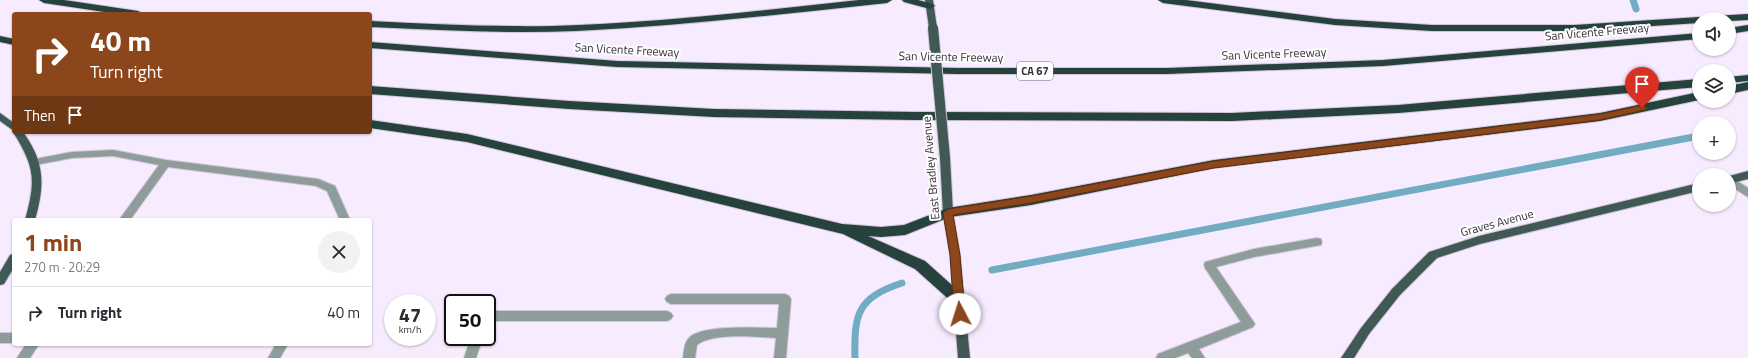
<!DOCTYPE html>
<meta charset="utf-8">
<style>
body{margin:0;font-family:"Titillium Web",sans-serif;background:#f2f2f3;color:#2b2b33;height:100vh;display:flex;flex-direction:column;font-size:15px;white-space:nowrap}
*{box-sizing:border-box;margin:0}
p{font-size:13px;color:#7c7c81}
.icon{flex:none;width:22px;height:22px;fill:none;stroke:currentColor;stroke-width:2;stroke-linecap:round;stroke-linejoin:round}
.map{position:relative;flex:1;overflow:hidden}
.side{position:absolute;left:12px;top:218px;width:360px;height:128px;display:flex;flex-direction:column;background:#fff;border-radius:4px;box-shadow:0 1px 3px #0004}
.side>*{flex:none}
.banner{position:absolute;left:12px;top:12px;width:360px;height:122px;border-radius:4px;box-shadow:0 1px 3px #0004;background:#8b461b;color:#fff;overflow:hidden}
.buttons{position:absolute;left:1692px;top:12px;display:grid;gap:8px}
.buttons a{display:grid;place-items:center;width:44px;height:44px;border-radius:50%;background:#fff;box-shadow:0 1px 3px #0004;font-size:20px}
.speed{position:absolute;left:384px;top:294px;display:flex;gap:8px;font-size:20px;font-weight:700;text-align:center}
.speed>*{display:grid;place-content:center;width:52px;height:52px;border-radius:50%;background:#fff;box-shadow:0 1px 3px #0004;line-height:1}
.speed small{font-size:10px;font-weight:400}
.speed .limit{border:2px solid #111;border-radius:6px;background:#fff;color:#111}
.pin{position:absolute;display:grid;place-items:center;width:34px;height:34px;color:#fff;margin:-41px -17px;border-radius:50% 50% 50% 0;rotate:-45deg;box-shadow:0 0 4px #0007}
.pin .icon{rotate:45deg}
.me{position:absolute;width:44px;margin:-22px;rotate:355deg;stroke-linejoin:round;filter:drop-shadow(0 0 3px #0008)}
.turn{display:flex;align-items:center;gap:14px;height:84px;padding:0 12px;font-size:18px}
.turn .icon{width:52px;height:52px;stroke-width:2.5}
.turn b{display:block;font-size:28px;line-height:34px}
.then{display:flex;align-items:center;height:38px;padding:0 12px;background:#0003;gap:8px;font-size:15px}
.round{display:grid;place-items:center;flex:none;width:42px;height:42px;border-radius:21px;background:#f2f2f3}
.headline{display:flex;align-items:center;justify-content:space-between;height:68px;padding:0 12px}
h1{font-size:24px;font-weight:700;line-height:30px;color:#8b461b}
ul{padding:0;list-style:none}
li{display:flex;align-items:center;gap:12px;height:52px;padding:0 12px;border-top:1px solid #e1e1e2}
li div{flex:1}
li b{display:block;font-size:15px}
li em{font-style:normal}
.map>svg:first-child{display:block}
</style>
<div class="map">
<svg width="1748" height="358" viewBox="0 0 1748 358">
<rect width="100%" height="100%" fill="#f7ebff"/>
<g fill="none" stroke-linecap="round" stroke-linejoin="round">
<!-- stream -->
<path stroke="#72acc2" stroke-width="7" d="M 1633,0 L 1636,9
M 992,270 L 1699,136
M 855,358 C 854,314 857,298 902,283"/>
<!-- minor casing -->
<g stroke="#d1c6d8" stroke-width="2">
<path id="minor" d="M 113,150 L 166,160 L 318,179 L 335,186 L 350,220 L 340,220 L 327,191 L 316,186 L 168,167 L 130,220 L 119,220 L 159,165 L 113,156 L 72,158 L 35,165 L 30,162 L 35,159 L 72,152 Z
M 1729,176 L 1748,188 L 1748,197 L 1729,185 Z
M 1317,238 L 1321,239 L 1322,242 L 1321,245 L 1254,257 L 1216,267 L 1253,321 L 1255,324 L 1253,327 L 1199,349 L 1205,358 L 1192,358 L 1188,353 L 1175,358 L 1156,358 L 1158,354 L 1241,322 L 1205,268 L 1204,265 L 1205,262 L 1254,249 Z
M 671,294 L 785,294 L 789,296 L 791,299 L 786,358 L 774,358 L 776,338 C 757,337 712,332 697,345 L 695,358 L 683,358 C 684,351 684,343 689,338 C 701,324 759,328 777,328 L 779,304 L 671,304 L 667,302 L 665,299 L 667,296 Z
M 487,311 L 667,311 L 671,313 L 673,316 L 671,319 L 667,321 L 487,321 Z
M 0,333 L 14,333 L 14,343 L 0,343 Z
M 471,337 L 483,337 L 476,358 L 464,358 Z
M 26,344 L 39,344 L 30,358 L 17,358 Z
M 276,344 L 288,344 L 280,358 L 268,358 Z"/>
</g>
<!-- major casing -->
<g stroke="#d1c6d8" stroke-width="2">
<path id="major" d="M 925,0 L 933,0 L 937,28 L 936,30 L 930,30 L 929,28 Z
M 0,113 L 14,123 L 14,132 L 23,132 C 45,162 45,185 35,220 L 25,220 C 36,180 35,167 13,132 L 14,131 L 0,121 Z
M 945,155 L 950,158 L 953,213 L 960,255 L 970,358 L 958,358 L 950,255 L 943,213 L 940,158 Z
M 1748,171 L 1748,179 L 1729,184 L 1729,176 Z
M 1699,183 L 1699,191 L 1480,244 L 1437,258 L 1400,295 L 1369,334 L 1354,358 L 1341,358 L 1361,328 L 1392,289 L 1429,252 L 1479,236 Z
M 14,254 L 14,267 L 4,284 L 0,285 L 0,272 L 10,255 Z"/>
</g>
<!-- highway casing -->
<g stroke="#d1c6d8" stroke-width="2">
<path id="highway" d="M 39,0 L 64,0 L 138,11 L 143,14 L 118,14 L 44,3 Z
M 859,0 L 892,0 L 887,3 C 784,14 680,26 576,31 C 507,34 439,30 370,27 L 370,21 C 430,24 491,27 552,26 C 654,23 757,11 859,0 Z
M 902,0 L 918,0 L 933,4 L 935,6 L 930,9 L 904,2 Z
M 1158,0 L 1186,0 L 1335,19 L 1432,25 L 1574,25 L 1699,17 L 1703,19 L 1699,19 L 1699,23 L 1574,31 L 1432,31 L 1335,25 L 1163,3 Z
M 1748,14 L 1748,20 L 1729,21 L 1729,19 L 1708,19 L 1713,16 Z
M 1748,25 L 1748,31 L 1729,34 L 1729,28 Z
M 1699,33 L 1699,39 L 1383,66 L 1167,74 L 957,74 L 617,67 L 370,48 L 370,42 L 617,61 L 957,68 L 1167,68 L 1383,60 Z
M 0,36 L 14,39 L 14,45 L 0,42 Z
M 1748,75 L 1748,81 L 1729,83 L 1729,77 Z
M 1699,79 L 1699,87 L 1398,113 L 1232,121 L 916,120 L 714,117 L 569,109 L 370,94 L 370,86 L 569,101 L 714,109 L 916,112 L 1232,113 L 1398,105 Z
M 1748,82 L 1748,90 L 1729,94 L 1729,86 Z
M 1699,92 L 1699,100 L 1600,121 L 1214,168 L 1031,205 L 950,217 L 905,235 L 881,237 L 868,236 L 925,261 L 963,295 L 965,299 L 963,303 L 958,304 L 953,303 L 915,269 L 843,234 L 467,142 L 370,128 L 370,120 L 467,134 L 842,224 L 881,227 L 904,225 L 948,208 L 1031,195 L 1214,160 L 1600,113 Z"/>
</g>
<!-- minor -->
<use href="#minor" fill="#8f9d9a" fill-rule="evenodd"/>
<!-- major -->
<use href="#major" fill="#415954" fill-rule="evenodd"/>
<!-- highway -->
<use href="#highway" fill="#25423c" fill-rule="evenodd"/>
<!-- major-bridge casing -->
<g stroke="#d1c6d8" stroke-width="12" stroke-linecap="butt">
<path id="major-bridge" d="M 933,28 L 945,158"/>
</g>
<!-- major-bridge -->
<use href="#major-bridge" stroke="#415954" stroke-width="10"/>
</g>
<!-- route -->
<path fill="#8b461b" stroke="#5a2e12" d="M 1642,105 L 1645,106 L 1647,108 L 1645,110 L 1600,120 L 1214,168 L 1031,203 L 953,215 L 960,255 L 965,314 L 963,317 L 960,318 L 956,317 L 954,314 L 950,255 L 943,213 L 948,209 L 1031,196 L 1214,161 L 1600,114 Z"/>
<g text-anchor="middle" stroke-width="4" stroke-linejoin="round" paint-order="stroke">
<!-- shield labels -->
<rect fill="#fdfdfd" stroke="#726e75" stroke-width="1" x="1017" y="62" width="36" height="18" rx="3"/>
<g font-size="11" font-weight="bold" fill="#37313b">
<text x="1035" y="75">CA 67</text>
</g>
<!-- street labels -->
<g font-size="12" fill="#37313b" stroke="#fdfdfd">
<text transform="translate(1597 32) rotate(-5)" y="4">San Vicente Freeway</text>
<text transform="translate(627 50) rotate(3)" y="4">San Vicente Freeway</text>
<text transform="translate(1274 54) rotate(-2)" y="4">San Vicente Freeway</text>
<text transform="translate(951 57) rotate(1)" y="4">San Vicente Freeway</text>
<text transform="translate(931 168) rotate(-95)" y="4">East Bradley Avenue</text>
<text transform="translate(1497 223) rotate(-15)" y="4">Graves Avenue</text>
</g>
</g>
</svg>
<div class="buttons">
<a><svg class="icon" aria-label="sound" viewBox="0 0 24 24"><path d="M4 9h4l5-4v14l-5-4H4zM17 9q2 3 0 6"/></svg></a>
<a><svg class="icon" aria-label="layers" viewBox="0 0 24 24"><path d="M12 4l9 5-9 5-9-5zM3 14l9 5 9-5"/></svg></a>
<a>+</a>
<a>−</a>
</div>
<div class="speed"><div>47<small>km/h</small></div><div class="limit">50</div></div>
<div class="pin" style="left:1642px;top:108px;background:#d93025"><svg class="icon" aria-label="arrive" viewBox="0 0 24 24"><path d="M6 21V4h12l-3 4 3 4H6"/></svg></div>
<svg class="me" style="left:960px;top:314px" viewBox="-20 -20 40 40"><circle r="19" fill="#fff"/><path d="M0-13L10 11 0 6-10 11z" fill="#8b461b"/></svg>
<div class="banner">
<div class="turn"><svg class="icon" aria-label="right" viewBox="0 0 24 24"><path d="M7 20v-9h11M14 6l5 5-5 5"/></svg><div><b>40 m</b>Turn right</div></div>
<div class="then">Then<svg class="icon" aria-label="arrive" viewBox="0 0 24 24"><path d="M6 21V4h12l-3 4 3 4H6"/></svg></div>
</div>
<section class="side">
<div class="headline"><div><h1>1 min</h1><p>270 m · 20:29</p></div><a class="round"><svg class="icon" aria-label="close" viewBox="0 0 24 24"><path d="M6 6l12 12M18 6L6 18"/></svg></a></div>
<ul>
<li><svg class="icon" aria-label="right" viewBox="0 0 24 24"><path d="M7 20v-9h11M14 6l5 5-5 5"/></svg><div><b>Turn right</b></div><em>40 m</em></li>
</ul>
</section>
</div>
